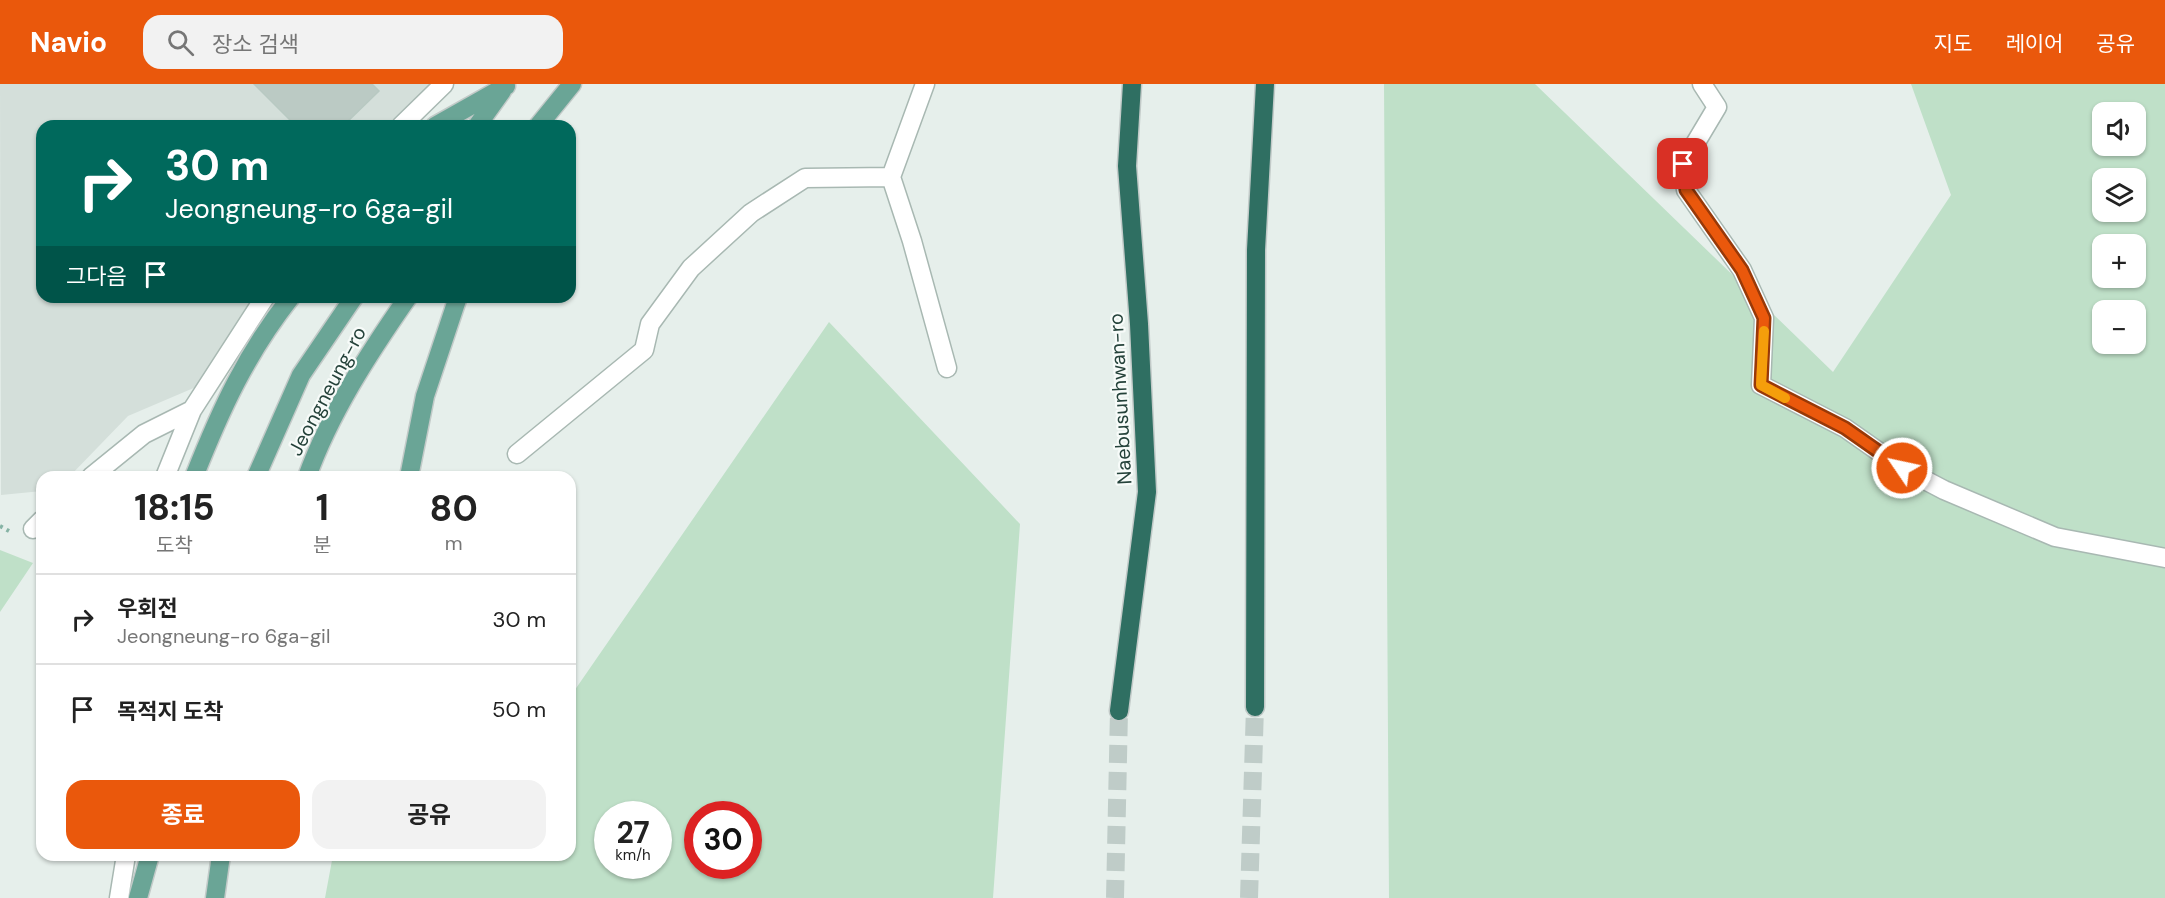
<!DOCTYPE html>
<html lang="ko">
<meta charset="utf-8">
<style>
body{margin:0;font-family:"DM Sans","Noto Sans KR",sans-serif;background:#f2f2f2;color:#222;height:100vh;display:flex;flex-direction:column;font-size:22px;white-space:nowrap}
*{box-sizing:border-box;margin:0}
p{font-size:20px;color:#767676}
.icon{flex:none;width:33px;height:33px;fill:none;stroke:currentColor;stroke-width:2;stroke-linecap:round;stroke-linejoin:round}
.map{position:relative;flex:1;overflow:hidden}
.sheet{position:absolute;left:36px;top:387px;width:540px;height:390px;display:flex;flex-direction:column;background:#fff;border-radius:18px;box-shadow:0 2px 4px #0004}
.sheet>*{flex:none}
.banner{position:absolute;left:36px;top:36px;width:540px;height:183px;border-radius:18px;box-shadow:0 2px 4px #0004;background:#00695c;color:#fff;overflow:hidden}
.tools{position:absolute;left:2092px;top:18px;display:grid;gap:12px}
.tools a{display:grid;place-items:center;width:54px;height:54px;border-radius:12px;background:#fff;box-shadow:0 2px 4px #0004;font-size:30px}
.speed{position:absolute;left:594px;top:717px;display:flex;gap:12px;font-size:30px;font-weight:700;text-align:center}
.speed>*{display:grid;place-content:center;width:78px;height:78px;border-radius:50%;background:#fff;box-shadow:0 2px 4px #0004;line-height:1}
.speed small{font-size:15px;font-weight:400}
.speed .limit{border:9px solid #d22;background:#fff;color:#111}
.pin{position:absolute;display:grid;place-items:center;width:51px;height:51px;color:#fff;margin:-26px;border-radius:12px;box-shadow:0 3px 9px #0006}
.me{position:absolute;width:66px;margin:-33px;rotate:304deg;stroke-linejoin:round;filter:drop-shadow(0 0 4px #0008)}
.turn{display:flex;align-items:center;gap:21px;height:126px;padding:0 30px;font-size:27px}
.turn .icon{width:78px;height:78px;stroke-width:2.5}
.turn b{display:block;font-size:42px;line-height:51px}
.then{display:flex;align-items:center;height:57px;padding:0 30px;background:#0003;gap:12px;font-size:22px}
.eta{display:flex;justify-content:space-evenly;align-items:center;height:102px;text-align:center}
.eta b{font-size:36px;font-weight:700;line-height:42px}
.primary-button{display:flex;gap:12px;margin-top:auto;padding:12px 30px}
.primary-button a{flex:1;height:69px;border-radius:18px;background:#ea580c;color:#fff;font-size:24px;font-weight:700;line-height:69px;text-align:center}
.primary-button a+a{background:#f2f2f2;color:#222}
ul{padding:0;list-style:none}
li{display:flex;align-items:center;gap:18px;height:90px;padding:0 30px;border-top:2px solid #e0e0e0}
li div{flex:1}
li b{display:block;font-size:22px}
li em{font-style:normal}
header{display:flex;align-items:center;gap:36px;box-sizing:border-box;height:84px;padding:0 30px;background:#ea580c;color:#fff}
header strong{font-size:28px}
nav{display:flex;gap:33px;margin-inline-start:auto;font-size:21px}
.search{width:420px;height:54px;background:#f2f2f2;display:flex;align-items:center;gap:15px;box-sizing:border-box;padding:0 21px;border-radius:18px;color:#767676;font-size:22px}
.map>svg:first-child{display:block}
</style>
<header>
<strong>Navio</strong>
<div class="search"><svg class="icon" aria-label="search" viewBox="0 0 24 24"><circle cx="10" cy="10" r="6"/><path d="M15 15l6 6"/></svg>장소 검색</div>
<nav><a>지도</a><a>레이어</a><a>공유</a></nav>
</header>
<div class="map">
<svg width="2165" height="814" viewBox="0 0 2165 814">
<rect width="100%" height="100%" fill="#e6efeb"/>
<!-- built -->
<path fill="#d4dfda" d="M 0,0 L 438,0 L 404,42 L 42,42 L 42,213 L 268,213 L 196,303 L 128,332 L 69,393 L 42,393 L 42,407 L 1,411 Z"/>
<!-- green -->
<path fill="#bfe0c8" fill-rule="evenodd" d="M 1384,0 L 1535,0 L 1833,288 L 1951,111 L 1911,0 L 2165,0 L 2165,814 L 1389,814 ZM 2103,28 L 2136,28 L 2136,62 L 2103,62 ZM 2103,94 L 2136,94 L 2136,128 L 2103,128 ZM 2103,160 L 2136,160 L 2136,194 L 2103,194 ZM 2103,226 L 2136,226 L 2136,260 L 2103,260 Z
M 829,238 L 1020,440 L 993,814 L 325,814 L 333,771 L 570,771 L 570,613 ZM 608,730 L 658,730 L 658,782 L 608,782 ZM 698,730 L 748,730 L 748,782 L 698,782 Z
M 0,466 L 33,479 L 0,528 Z"/>
<!-- building -->
<path fill="#bbcac4" stroke="#b8c9c2" stroke-width="1.5" d="M 254,0 L 372,0 L 379,7 L 343,42 L 296,42 Z"/>
<g fill="none" stroke-linecap="round" stroke-linejoin="round">
<!-- highway-tunnel -->
<path stroke="#bfccc8" stroke-width="18" stroke-dasharray="18 9" stroke-linecap="butt" d="M 1115,814 L 1119,627
M 1249,814 L 1255,623"/>
<!-- minor casing -->
<g stroke="#a8b8b2" stroke-width="21">
<path id="minor" d="M 925,0 L 891,93 L 912,157 L 947,284
M 1702,0 L 1717,23 L 1683,80 L 1686,106 L 1742,186 L 1764,234 L 1761,301 L 1845,344 L 1902,384 L 1944,406 L 2055,453 L 2165,474
M 401,42 L 444,0
M 517,370 L 644,266 L 650,240 L 691,184 L 751,129 L 805,94 L 891,93
M 91,393 L 144,350 L 192,326
M 165,393 L 192,326 L 265,213
M 33,445 L 42,436
M 119,814 L 126,771"/>
</g>
<!-- major casing -->
<g stroke="#c2cac8" stroke-width="21">
<path id="major" d="M 435,42 L 506,2
M 477,42 L 502,7
M 538,42 L 572,0
M 194,393 C 221,325 246,270 291,213
M 256,393 L 301,291 L 354,213
M 307,393 C 330,329 369,269 408,213
M 409,393 L 425,312 L 458,213
M 138,814 L 150,771
M 215,814 L 221,771"/>
</g>
<!-- highway casing -->
<g stroke="#c2cac8" stroke-width="21">
<path id="highway" d="M 1255,623 L 1256,166 L 1265,0
M 1119,627 L 1147,408 L 1139,240 L 1127,82 L 1132,0"/>
</g>
<!-- path -->
<path stroke="#86b3a5" stroke-width="4" stroke-dasharray="3 4.5" stroke-linecap="butt" d="M 0,442 L 9,447"/>
<!-- minor -->
<use href="#minor" stroke="#fff" stroke-width="18"/>
<!-- major -->
<use href="#major" stroke="#6aa596" stroke-width="18"/>
<!-- highway -->
<use href="#highway" stroke="#2f6f62" stroke-width="18"/>
</g>
<g fill="none" stroke-linecap="round" stroke-linejoin="round">
<!-- route casing -->
<g stroke="#983908" stroke-width="15">
<path id="route" d="M 1683,80 L 1686,106 L 1742,186 L 1764,234 L 1761,301 L 1845,344 L 1902,384"/>
</g>
<!-- route -->
<use href="#route" stroke="#ea580c" stroke-width="10"/>
<!-- slow -->
<path stroke="#f59e0b" stroke-width="10" d="M 1764,247 L 1761,301 L 1785,314"/>
</g>
<g text-anchor="middle" stroke-width="4.5" stroke-linejoin="round" paint-order="stroke">
<!-- street labels -->
<g font-size="20" fill="#24423a" stroke="#f7fbf9">
<text transform="translate(327 307) rotate(-62)" y="7">Jeongneung-ro</text>
<text transform="translate(1120 315) rotate(-93)" y="7">Naebusunhwan-ro</text>
</g>
</g>
</svg>
<div class="tools">
<a><svg class="icon" aria-label="sound" viewBox="0 0 24 24"><path d="M4 9h4l5-4v14l-5-4H4zM17 9q2 3 0 6"/></svg></a>
<a><svg class="icon" aria-label="layers" viewBox="0 0 24 24"><path d="M12 4l9 5-9 5-9-5zM3 14l9 5 9-5"/></svg></a>
<a>+</a>
<a>−</a>
</div>
<div class="speed"><div>27<small>km/h</small></div><div class="limit">30</div></div>
<div class="pin" style="left:1683px;top:80px;background:#d93025"><svg class="icon" aria-label="arrive" viewBox="0 0 24 24"><path d="M6 21V4h12l-3 4 3 4H6"/></svg></div>
<svg class="me" style="left:1902px;top:384px" viewBox="-20 -20 40 40"><circle r="17" fill="#ea580c" stroke="#fff" stroke-width="3"/><path d="M0-11L8 9 0 5-8 9z" fill="#fff"/></svg>
<div class="banner">
<div class="turn"><svg class="icon" aria-label="right" viewBox="0 0 24 24"><path d="M7 20v-9h11M14 6l5 5-5 5"/></svg><div><b>30 m</b>Jeongneung-ro 6ga-gil</div></div>
<div class="then">그다음<svg class="icon" aria-label="arrive" viewBox="0 0 24 24"><path d="M6 21V4h12l-3 4 3 4H6"/></svg></div>
</div>
<section class="sheet">
<div class="eta">
<div><b>18:15</b><p>도착</p></div>
<div><b>1</b><p>분</p></div>
<div><b>80</b><p>m</p></div>
</div>
<ul>
<li><svg class="icon" aria-label="right" viewBox="0 0 24 24"><path d="M7 20v-9h11M14 6l5 5-5 5"/></svg><div><b>우회전</b><p>Jeongneung-ro 6ga-gil</p></div><em>30 m</em></li>
<li><svg class="icon" aria-label="arrive" viewBox="0 0 24 24"><path d="M6 21V4h12l-3 4 3 4H6"/></svg><div><b>목적지 도착</b></div><em>50 m</em></li>
</ul>
<div class="primary-button"><a>종료</a><a>공유</a></div>
</section>
</div>
